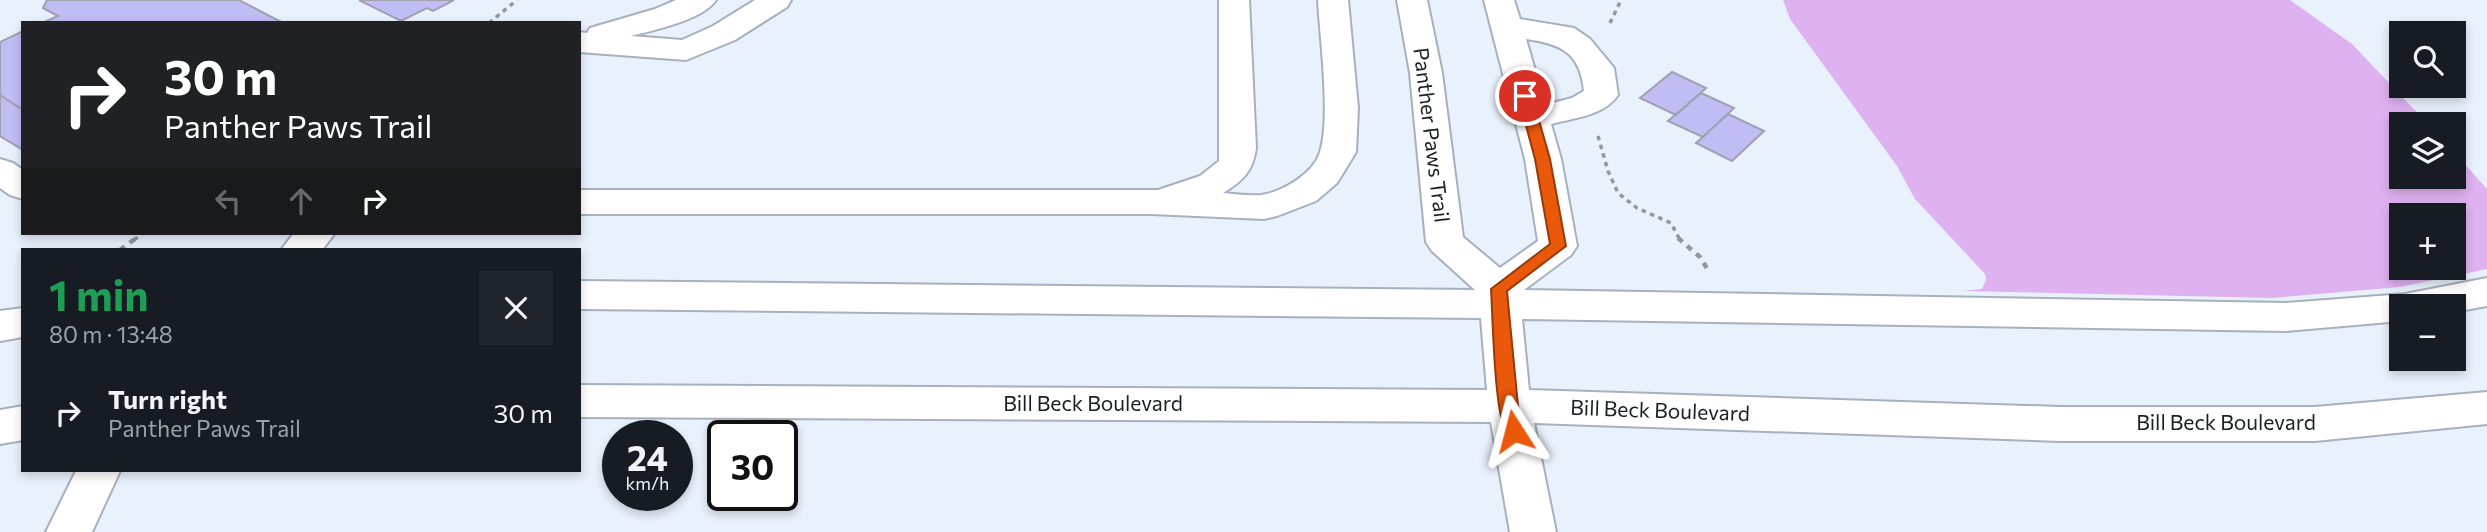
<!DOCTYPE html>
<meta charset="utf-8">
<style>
body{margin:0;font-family:Commissioner,sans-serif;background:#20242c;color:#f1f3f6;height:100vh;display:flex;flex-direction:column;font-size:26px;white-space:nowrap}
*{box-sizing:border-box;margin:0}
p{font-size:23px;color:#9ea1a6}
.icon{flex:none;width:38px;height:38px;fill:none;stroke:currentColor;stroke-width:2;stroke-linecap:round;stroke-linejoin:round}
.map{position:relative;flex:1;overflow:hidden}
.panel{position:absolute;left:21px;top:248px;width:560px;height:224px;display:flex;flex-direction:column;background:#171b24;border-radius:0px;box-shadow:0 4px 10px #0003}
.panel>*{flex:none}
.top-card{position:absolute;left:21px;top:21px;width:560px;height:214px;border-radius:0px;box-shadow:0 4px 10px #0003;background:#202124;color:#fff;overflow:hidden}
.tools{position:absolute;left:2389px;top:21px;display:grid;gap:14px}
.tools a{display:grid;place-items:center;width:77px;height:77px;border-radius:0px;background:#171b24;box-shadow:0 4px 10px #0003;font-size:35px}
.speed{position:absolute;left:602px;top:420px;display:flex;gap:14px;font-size:35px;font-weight:700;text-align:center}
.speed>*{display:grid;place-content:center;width:91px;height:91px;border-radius:50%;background:#171b24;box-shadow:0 4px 10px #0003;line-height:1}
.speed small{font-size:18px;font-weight:400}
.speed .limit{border:4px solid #111;border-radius:10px;background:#fff;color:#111}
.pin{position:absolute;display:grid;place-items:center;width:60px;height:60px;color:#fff;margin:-30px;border:4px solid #fff;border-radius:50%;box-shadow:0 2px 7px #0007}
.me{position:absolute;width:77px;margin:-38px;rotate:351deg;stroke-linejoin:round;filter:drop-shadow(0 0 5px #0008)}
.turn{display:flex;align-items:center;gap:24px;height:147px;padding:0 28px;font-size:32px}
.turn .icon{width:91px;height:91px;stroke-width:2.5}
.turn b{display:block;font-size:49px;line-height:60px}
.lanes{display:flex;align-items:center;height:66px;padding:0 28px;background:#0003;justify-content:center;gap:35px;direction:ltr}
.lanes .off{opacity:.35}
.round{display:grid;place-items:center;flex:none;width:74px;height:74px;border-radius:0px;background:#20242c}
.overview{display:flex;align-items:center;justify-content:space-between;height:119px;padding:0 28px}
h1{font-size:42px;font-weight:700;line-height:52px;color:#1e9e55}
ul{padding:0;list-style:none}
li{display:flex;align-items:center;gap:21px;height:91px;padding:0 28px}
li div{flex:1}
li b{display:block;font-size:26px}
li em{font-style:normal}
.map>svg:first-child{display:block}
</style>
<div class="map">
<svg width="2487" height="532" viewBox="0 0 2487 532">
<rect width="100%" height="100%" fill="#e9f1fd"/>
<!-- green -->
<path fill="#deb1f0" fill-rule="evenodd" d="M 1783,0 L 2290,0 L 2352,44 L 2428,124 L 2401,124 L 2401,177 L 2454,177 L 2454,152 L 2487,189 L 2487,269 L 2400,287 L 2272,298 L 1963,291 L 1982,289 L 1986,280 L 1985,274 L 1915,199 L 1897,166 L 1790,19 ZM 2401,215 L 2454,215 L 2454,268 L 2401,268 Z"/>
<!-- building -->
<path fill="#c0bdf5" stroke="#a0a0af" stroke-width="2" d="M 47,0 L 239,0 L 283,23 L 42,23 L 58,16 L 43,8 Z
M 359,0 L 454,0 L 433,11 L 427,8 L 401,21 Z
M 23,31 L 23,110 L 0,95 L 0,42 Z
M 1672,72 L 1706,88 L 1676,115 L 1640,98 Z
M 1701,93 L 1734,108 L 1703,137 L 1668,121 Z
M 0,95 L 23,110 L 23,150 L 0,136 Z
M 1728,114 L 1764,131 L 1732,161 L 1696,143 Z"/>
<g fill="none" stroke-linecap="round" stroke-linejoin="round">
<!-- minor casing -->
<g stroke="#a7b0be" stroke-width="4">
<path id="minor" d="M 676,0 L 716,0 C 703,20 654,30 631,36 L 682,40 L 713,26 L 755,0 L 791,0 L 787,7 L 735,40 L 686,60 L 579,52 L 579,32 L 587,33 L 590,28 L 655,9 Z
M 1219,0 L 1249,0 L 1256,148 C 1253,171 1243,181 1223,193 C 1235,194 1250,196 1261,195 C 1283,192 1314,173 1320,152 C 1331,118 1320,38 1318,0 L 1348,0 L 1358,108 L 1356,152 L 1337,183 L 1316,201 L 1277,216 L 1264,219 L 1151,214 L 579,214 L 579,190 L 1158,190 L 1200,176 L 1219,161 Z
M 1397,0 L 1427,0 L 1442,73 L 1463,237 L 1500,268 L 1538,241 L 1525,159 L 1484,0 L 1514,0 L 1520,19 L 1574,28 L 1590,39 L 1614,68 L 1618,95 C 1604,116 1573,118 1551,124 L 1561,159 L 1577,246 L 1571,255 L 1524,290 L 2285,303 L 2405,294 L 2487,278 L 2487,306 L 2454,312 L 2454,306 L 2401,306 L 2401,321 L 2285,331 L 1522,319 L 1529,390 L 2060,407 L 2315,407 L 2487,392 L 2487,424 L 2315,441 L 2060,441 L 1534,423 L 1556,532 L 1510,532 L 1491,422 L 579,417 L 579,385 L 1487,390 L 1481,318 L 579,309 L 579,281 L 1475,290 L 1432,251 L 1426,242 L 1410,73 ZM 1526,39 C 1561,44 1580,52 1584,91 L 1572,98 L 1545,105 Z
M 0,159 L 13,163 L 23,170 L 23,199 L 10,195 L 0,188 Z
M 294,233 L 335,233 L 322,250 L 281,250 Z
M 23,308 L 23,337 L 0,341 L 0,311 Z
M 23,406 L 23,440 L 0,444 L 0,410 Z
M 76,471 L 120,471 L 92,532 L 46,532 Z"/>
</g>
<!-- path-far1 -->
<path stroke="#9197a1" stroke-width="3.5" stroke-dasharray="4.5 4.5" stroke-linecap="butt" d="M 489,23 L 517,0
M 1610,23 L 1621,0
M 1598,136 L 1608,171 L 1618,193 L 1637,208 L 1671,223 L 1680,240
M 134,240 L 143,233"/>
<!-- path -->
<path stroke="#9197a1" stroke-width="4.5" stroke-dasharray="6 6" stroke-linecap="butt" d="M 1678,238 L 1700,257 L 1708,270
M 120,250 L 136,238"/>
<!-- minor -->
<use href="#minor" fill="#fff" fill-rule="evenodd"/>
</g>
<!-- route -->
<path fill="#ea580c" stroke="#983908" stroke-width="2" d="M 1525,92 L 1532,96 L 1550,159 L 1566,246 L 1507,291 L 1518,406 L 1523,431 L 1520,436 L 1507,436 C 1494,412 1493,321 1491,289 L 1550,244 L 1535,159 L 1518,96 Z"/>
<g text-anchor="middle" stroke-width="5" stroke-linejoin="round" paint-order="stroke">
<!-- street labels -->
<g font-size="21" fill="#1b1f24" stroke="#fdfdfd">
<text transform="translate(1431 135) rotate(83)" y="7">Panther Paws Trail</text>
<text x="1093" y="411">Bill Beck Boulevard</text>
<text transform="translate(1660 411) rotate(2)" y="7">Bill Beck Boulevard</text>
<text x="2226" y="430">Bill Beck Boulevard</text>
</g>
</g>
</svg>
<div class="tools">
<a><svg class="icon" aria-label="search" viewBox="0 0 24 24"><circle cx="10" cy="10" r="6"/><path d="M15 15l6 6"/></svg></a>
<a><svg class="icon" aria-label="layers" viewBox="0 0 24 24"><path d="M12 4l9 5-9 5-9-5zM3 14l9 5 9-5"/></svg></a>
<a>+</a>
<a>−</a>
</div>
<div class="speed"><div>24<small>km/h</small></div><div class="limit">30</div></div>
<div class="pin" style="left:1525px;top:96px;background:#d93025"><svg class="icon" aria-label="arrive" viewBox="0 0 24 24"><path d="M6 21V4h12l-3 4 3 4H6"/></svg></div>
<svg class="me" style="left:1514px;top:431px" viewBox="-20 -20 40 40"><path d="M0-17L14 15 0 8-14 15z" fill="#ea580c" stroke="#fff" stroke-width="4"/></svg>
<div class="top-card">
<div class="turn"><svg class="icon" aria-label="right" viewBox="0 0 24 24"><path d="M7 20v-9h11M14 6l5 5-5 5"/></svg><div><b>30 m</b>Panther Paws Trail</div></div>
<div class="lanes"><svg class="icon off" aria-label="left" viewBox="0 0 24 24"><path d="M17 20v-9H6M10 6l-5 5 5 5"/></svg><svg class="icon off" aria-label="ahead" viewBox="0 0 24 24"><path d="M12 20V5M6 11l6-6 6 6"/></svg><svg class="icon" aria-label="right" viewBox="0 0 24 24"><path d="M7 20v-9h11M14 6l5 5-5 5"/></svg></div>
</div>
<section class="panel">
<div class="overview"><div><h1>1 min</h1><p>80 m · 13:48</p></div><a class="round"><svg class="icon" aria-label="close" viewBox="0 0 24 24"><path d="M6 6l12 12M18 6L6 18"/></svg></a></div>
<ul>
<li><svg class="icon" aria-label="right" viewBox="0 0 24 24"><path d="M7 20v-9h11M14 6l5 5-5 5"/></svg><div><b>Turn right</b><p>Panther Paws Trail</p></div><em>30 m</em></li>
</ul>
</section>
</div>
